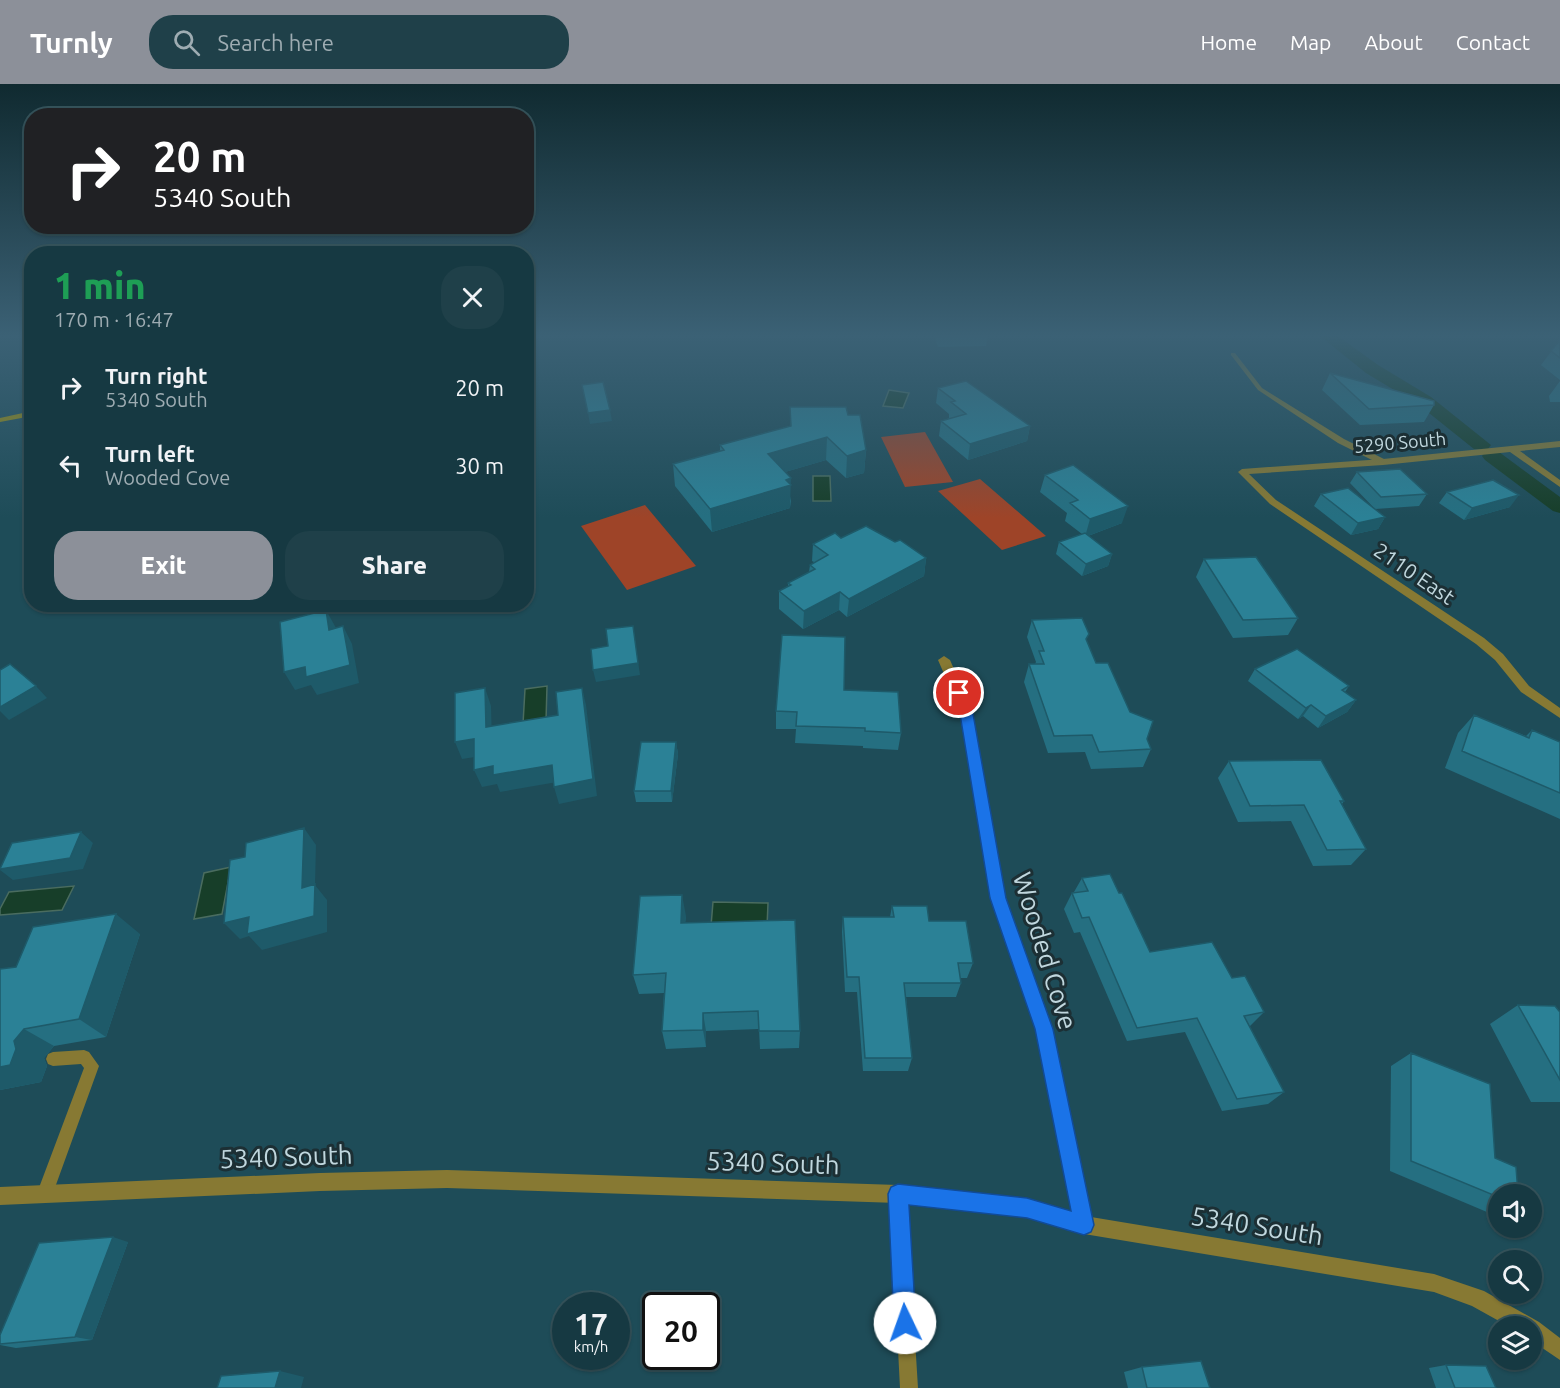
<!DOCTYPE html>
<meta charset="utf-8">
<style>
body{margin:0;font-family:Ubuntu,sans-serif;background:#1f4049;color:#f1f3f6;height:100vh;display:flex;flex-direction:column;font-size:22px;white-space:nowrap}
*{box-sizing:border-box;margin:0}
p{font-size:20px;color:#9eacb2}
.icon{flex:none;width:33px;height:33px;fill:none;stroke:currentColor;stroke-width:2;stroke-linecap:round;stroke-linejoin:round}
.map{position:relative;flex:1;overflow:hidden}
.drawer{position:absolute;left:24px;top:162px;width:510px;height:366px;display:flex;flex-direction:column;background:#163942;border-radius:24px;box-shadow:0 2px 4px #0004,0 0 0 2px #35535b}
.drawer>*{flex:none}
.hud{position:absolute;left:24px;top:24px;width:510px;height:126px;border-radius:24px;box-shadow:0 2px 4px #0004,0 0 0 2px #35535b;background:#202124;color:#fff;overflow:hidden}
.controls{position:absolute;left:1488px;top:1100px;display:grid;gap:12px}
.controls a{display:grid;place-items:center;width:54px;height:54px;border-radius:50%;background:#163942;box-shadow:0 2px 4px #0004,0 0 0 2px #35535b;font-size:30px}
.speed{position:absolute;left:552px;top:1208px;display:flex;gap:12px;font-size:30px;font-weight:700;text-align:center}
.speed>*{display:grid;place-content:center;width:78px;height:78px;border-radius:50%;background:#163942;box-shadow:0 2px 4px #0004,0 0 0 2px #35535b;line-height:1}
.speed small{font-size:15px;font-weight:400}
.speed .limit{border:3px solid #111;border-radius:9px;background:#fff;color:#111}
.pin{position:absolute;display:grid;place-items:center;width:51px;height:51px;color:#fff;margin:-26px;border:3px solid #fff;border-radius:50%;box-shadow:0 2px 6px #0007}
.me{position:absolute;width:66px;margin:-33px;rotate:357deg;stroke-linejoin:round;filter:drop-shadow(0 0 4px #0008)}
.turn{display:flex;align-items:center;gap:21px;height:126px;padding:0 30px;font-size:27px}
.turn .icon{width:78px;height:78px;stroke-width:2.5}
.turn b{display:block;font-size:42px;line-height:51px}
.round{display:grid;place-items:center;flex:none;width:63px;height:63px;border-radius:24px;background:#1f4049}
.head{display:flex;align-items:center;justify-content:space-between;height:102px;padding:0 30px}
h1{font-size:36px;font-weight:800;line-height:45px;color:#1e9e55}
.action{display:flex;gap:12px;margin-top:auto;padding:12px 30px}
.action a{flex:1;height:69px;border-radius:24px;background:#8c9099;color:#fff;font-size:24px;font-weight:800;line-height:69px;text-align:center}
.action a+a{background:#1f4049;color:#f1f3f6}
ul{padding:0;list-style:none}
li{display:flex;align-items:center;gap:18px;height:78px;padding:0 30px}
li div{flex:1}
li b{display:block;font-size:22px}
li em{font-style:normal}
header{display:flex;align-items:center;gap:36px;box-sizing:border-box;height:84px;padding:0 30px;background:#8c9099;color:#fff}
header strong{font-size:28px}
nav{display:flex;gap:33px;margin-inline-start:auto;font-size:21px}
.search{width:420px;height:54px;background:#1f4049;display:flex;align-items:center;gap:15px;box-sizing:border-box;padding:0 21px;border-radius:24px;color:#9eacb2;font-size:22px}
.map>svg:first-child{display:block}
</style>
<header>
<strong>Turnly</strong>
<div class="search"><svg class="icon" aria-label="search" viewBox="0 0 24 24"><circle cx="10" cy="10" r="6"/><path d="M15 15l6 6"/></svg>Search here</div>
<nav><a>Home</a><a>Map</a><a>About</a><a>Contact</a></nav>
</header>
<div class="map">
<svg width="1560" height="1304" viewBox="0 0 1560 1304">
<rect width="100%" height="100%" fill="#1e4c58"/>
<!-- green -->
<path fill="#9e4428" d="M 925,348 L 953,398 L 905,403 L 881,353 Z
M 980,395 L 1046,452 L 1002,466 L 938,407 Z
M 645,421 L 696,482 L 627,506 L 581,442 Z"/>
<!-- water -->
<path fill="#173e29" stroke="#4a6c5f" stroke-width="1.5" d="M 889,306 L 909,309 L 903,324 L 883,322 Z
M 813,392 L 830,392 L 831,417 L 813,417 Z
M 547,602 L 546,637 L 523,640 L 525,605 Z
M 231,783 L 222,830 L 194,835 L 204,789 Z
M 74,802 L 62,826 L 0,831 L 0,825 L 9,808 Z
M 713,818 L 768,819 L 767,843 L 711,842 Z"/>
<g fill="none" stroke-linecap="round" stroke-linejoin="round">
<!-- canal -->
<path fill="#173e29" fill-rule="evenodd" d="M 1320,252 L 1338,252 L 1378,281 L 1431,313 L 1491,361 L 1488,365 L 1474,365 L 1419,321 L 1366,289 Z
M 1492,366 L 1499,368 L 1560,413 L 1560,429 L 1553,427 L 1485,376 L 1482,372 L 1485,368 Z"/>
<!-- lane -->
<path fill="#877933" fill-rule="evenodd" d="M 1231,269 L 1235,269 L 1262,304 L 1344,355 L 1386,376 L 1386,380 L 1380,380 L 1338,359 L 1258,306 L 1231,271 Z
M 84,966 L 89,968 L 99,982 L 53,1109 L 50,1114 L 45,1117 L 40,1114 L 37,1109 L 84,984 L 81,980 L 53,982 L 48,980 L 46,975 L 48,970 L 53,968 Z
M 898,1102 L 903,1105 L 906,1110 L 918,1304 L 900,1304 L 890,1110 L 893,1105 Z"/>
<!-- street -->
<path fill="#877933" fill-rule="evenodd" d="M 1560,357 L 1560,363 L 1520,367 L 1560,396 L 1560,403 L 1510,368 L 1383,381 L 1249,390 L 1276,416 L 1484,554 L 1503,570 L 1529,602 L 1560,624 L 1560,634 L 1521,608 L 1495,576 L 1476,560 L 1270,420 L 1238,388 L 1242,385 L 1383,375 Z
M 944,572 L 950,576 L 971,624 L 1005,814 L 1052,945 L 1091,1133 L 1434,1190 L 1484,1207 L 1539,1238 L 1560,1254 L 1560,1276 L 1532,1257 L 1532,1242 L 1508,1242 L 1472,1222 L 1434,1208 L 1084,1150 L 1027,1133 L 898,1119 L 447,1104 L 320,1107 L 0,1121 L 0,1103 L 320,1089 L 447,1086 L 898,1101 L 1027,1115 L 1073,1129 L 1036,945 L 991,814 L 959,624 L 938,576 Z"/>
<!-- secondary -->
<path fill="#ac9400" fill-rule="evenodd" d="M 32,327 L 32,332 L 0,338 L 0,334 Z"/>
</g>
<!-- wall -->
<path fill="#256f81" d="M 934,252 L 988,252 L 986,262 L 938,263 Z
M 1560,256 L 1560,296 L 1541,281 Z
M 1330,289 L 1434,321 L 1424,338 L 1360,341 L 1322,306 Z
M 1560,297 L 1560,318 L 1550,318 L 1549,312 Z
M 938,304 L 1030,342 L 1027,357 L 968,376 L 939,352 L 941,337 L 950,334 L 949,334 L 949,330 L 936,319 Z
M 790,323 L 848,331 L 866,366 L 864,389 L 846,394 L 826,376 L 785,388 L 791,417 L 790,424 L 712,448 L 675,402 L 673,380 L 720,367 L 720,361 L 790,342 Z
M 1357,388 L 1427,410 L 1419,422 L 1375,425 L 1385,433 L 1378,445 L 1351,451 L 1314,422 L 1321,410 L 1374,424 L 1350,399 Z
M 1045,391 L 1122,439 L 1088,452 L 1112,470 L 1108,482 L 1082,492 L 1056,470 L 1059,458 L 1082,450 L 1065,437 L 1067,429 L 1040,408 Z
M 1447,408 L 1510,423 L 1464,436 L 1439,419 Z
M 841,454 L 895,458 L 926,474 L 924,492 L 847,533 L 839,526 L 803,545 L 779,525 L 779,507 L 788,502 L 788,499 L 809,488 L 810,481 L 814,478 L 812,477 L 813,460 Z
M 1204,475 L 1298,534 L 1288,551 L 1233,554 L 1196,493 Z
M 1032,536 L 1089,550 L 1086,556 L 1096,579 L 1130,628 L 1147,655 L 1151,665 L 1143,683 L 1091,685 L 1085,668 L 1048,669 L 1024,598 L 1029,580 L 1035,580 L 1036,578 L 1027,553 Z
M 1255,585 L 1349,602 L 1345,608 L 1356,616 L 1347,628 L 1318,644 L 1303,632 L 1298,635 L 1248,597 Z
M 844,606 L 901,649 L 898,666 L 863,664 L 863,662 L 795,659 L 796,645 L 776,645 L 776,627 Z
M 1474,631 L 1526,652 L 1532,646 L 1560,658 L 1560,735 L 1445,684 L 1458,649 Z
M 676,658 L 678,670 L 672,718 L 636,718 L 634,707 Z
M 1229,677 L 1344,717 L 1342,720 L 1366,765 L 1351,781 L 1313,782 L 1291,737 L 1238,738 L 1218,694 Z
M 1082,794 L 1119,809 L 1150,868 L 1232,894 L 1264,928 L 1249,943 L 1284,1008 L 1268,1020 L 1222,1027 L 1185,948 L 1127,957 L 1080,848 L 1074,849 L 1064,825 L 1072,809 L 1074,808 Z
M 892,822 L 929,837 L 973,879 L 967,894 L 961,894 L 961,899 L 956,913 L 906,913 L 912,974 L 908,987 L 863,987 L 857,908 L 845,908 L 842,848 L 843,833 L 890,833 Z
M 686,832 L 685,838 L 800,947 L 799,964 L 760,965 L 759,945 L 706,947 L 706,963 L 666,965 L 662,947 L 664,909 L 639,910 L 633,891 Z
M 140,850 L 106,953 L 54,962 L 44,974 L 47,982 L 41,998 L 0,1006 L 16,883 Z
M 1518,921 L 1560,927 L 1560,1018 L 1531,1018 L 1490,940 Z
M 1411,969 L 1495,1074 L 1498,1110 L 1498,1129 L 1494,1131 L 1390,1087 L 1391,982 Z
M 128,1158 L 92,1256 L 16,1264 L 0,1261 L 0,1251 Z
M 1446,1281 L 1496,1304 L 1436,1304 L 1429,1284 Z
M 1142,1283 L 1210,1304 L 1128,1304 L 1124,1288 Z"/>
<!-- shaded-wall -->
<path fill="#1e5a69" d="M 610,326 L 612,337 L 590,340 L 588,329 Z
M 1030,342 L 1027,357 L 968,376 L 970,360 Z
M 827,353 L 826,376 L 768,393 L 768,370 Z
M 866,366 L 864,389 L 846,394 L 847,372 Z
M 791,394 L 790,424 L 712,448 L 710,425 Z
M 1519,411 L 1510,423 L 1464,436 L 1472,424 Z
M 1128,422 L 1122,439 L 1085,453 L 1090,435 Z
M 1385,433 L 1378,445 L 1351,451 L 1358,439 Z
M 1112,470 L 1108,482 L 1082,492 L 1086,480 Z
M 926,474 L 924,492 L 847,533 L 849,515 Z
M 840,508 L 839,526 L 803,545 L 804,527 Z
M 326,526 L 336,544 L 329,546 Z
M 343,542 L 352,560 L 359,599 L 317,611 L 311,601 L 295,606 L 284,588 Z
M 633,542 L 640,591 L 596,598 L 593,586 Z
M 36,602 L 47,614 L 9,636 L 0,627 L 0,623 Z
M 485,604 L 491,622 L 492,660 L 486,643 Z
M 582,604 L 586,621 L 597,712 L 559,720 L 554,703 Z
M 1356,616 L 1347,628 L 1318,644 L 1326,632 Z
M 1311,621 L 1303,632 L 1298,635 L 1306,624 Z
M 474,655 L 481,672 L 462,675 L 455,658 Z
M 676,658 L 678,670 L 672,718 L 671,707 Z
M 552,681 L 557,698 L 500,708 L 497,700 L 482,703 L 474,686 L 493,682 Z
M 304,744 L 316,761 L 315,801 L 327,816 L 327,848 L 262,866 L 249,852 L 240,855 L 224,839 L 302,804 Z
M 81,748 L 93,759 L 83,785 L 13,796 L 0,786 Z
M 682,811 L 686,832 L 684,859 L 681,839 Z
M 116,830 L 140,850 L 106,953 L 79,935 Z
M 703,929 L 706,947 L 706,963 L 703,946 Z
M 24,945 L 54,962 L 44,974 L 47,982 L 41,998 L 0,1006 L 0,983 L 14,957 Z
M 113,1153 L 128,1158 L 92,1256 L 75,1253 Z
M 280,1287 L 304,1293 L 301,1304 L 275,1304 Z"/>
<!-- building -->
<path fill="#2b8196" stroke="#1e5a69" stroke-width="1.5" d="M 1560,256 L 1560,274 L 1551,267 Z
M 1330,289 L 1434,317 L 1434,321 L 1369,325 Z
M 966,297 L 1030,342 L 970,360 L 941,337 L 966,330 L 951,318 L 955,317 L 938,304 Z
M 603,298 L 610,326 L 588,329 L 582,301 Z
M 790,323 L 846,323 L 848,331 L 860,331 L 866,366 L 847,372 L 827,353 L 768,370 L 791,394 L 786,396 L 791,401 L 710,425 L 673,380 L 724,366 L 720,361 L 791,342 Z
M 1073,381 L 1128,422 L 1090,435 L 1070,419 L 1078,416 L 1045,391 Z
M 1400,385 L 1427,410 L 1381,413 L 1357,388 Z
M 1493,396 L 1519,411 L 1472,424 L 1447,408 Z
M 1348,404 L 1385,433 L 1358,439 L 1321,410 Z
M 866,442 L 895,458 L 900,456 L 926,474 L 849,515 L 840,508 L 804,527 L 779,507 L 791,501 L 788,499 L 815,485 L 810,481 L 828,471 L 813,460 L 835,449 L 841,454 Z
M 1085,449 L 1112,470 L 1086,480 L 1059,458 Z
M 1256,473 L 1298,534 L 1243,536 L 1204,475 Z
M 326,526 L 329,546 L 343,542 L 350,581 L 306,593 L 305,583 L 284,588 L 280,538 Z
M 1082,534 L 1089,550 L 1086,555 L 1096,579 L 1108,579 L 1130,628 L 1153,637 L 1147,655 L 1151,665 L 1099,668 L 1092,651 L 1054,652 L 1029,580 L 1044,580 L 1039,567 L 1044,567 L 1032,536 Z
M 633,542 L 638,579 L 593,586 L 591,565 L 608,562 L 606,545 Z
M 782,551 L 845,553 L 844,606 L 898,608 L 901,649 L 865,647 L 865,644 L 796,642 L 797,628 L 776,627 Z
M 1297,565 L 1349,602 L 1342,606 L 1356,616 L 1326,632 L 1311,621 L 1306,624 L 1255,585 Z
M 10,580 L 36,602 L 0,623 L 0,586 Z
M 485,604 L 486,643 L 558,631 L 556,608 L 582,604 L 593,695 L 554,703 L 552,681 L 493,691 L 493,682 L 474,686 L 474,655 L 455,658 L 455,609 Z
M 1474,631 L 1529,654 L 1532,646 L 1560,658 L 1560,709 L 1462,667 Z
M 641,658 L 676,658 L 671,707 L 634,707 Z
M 1321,676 L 1344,717 L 1340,717 L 1366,765 L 1327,766 L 1304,721 L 1250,722 L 1229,677 Z
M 304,744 L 302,804 L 315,800 L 314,832 L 247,850 L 249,833 L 224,839 L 230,776 L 245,773 L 246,759 Z
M 81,748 L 70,774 L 0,785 L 12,759 Z
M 1110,790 L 1119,809 L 1122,809 L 1150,868 L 1212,858 L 1232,894 L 1245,892 L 1264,928 L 1244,932 L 1284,1008 L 1237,1015 L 1197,934 L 1137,944 L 1089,833 L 1082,834 L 1072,809 L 1088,807 L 1082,794 Z
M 682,811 L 681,839 L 795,836 L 800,947 L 759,947 L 758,927 L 703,929 L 703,946 L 662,947 L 666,889 L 633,891 L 640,812 Z
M 892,822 L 927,822 L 929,837 L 966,837 L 973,879 L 958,879 L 961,899 L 904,899 L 912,974 L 865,974 L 859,893 L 847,893 L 843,833 L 894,833 Z
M 116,830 L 79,935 L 24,945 L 14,957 L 16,965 L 10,981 L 0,983 L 0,885 L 16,883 L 33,843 Z
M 1518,921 L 1555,922 L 1559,927 L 1560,927 L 1560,996 Z
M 1411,969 L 1490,1000 L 1495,1074 L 1516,1083 L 1518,1110 L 1498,1110 L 1498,1113 L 1411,1077 Z
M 113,1153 L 75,1253 L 0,1260 L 0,1251 L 39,1159 Z
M 1201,1277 L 1210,1304 L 1147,1304 L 1142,1283 Z
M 1446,1281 L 1486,1282 L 1496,1304 L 1455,1304 Z
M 280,1287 L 275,1304 L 217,1304 L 221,1292 Z"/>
<!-- sky -->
<linearGradient id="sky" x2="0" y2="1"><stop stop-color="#102a30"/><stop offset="0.58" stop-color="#3b6175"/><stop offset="1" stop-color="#3b6175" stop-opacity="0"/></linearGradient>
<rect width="1560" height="434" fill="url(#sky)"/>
<!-- route -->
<path fill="#1a73e8" stroke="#114b97" stroke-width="1.5" d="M 959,605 L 964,606 L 972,624 L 1006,814 L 1053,945 L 1094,1141 L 1091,1148 L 1084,1151 L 1027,1134 L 909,1121 L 916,1239 L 913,1247 L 905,1250 L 897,1247 L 894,1239 L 888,1110 L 891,1103 L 898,1100 L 1027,1114 L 1071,1127 L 1035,945 L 990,814 L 959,624 L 953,609 Z"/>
<g text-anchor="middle" stroke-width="6" stroke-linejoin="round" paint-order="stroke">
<!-- far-street labels -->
<g font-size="18" fill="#c0d7de" stroke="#1c2f34">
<text transform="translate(1400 359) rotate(-5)" y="6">5290 South</text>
</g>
<!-- street labels -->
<g font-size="21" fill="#c0d7de" stroke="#1c2f34">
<text transform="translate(1414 490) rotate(34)" y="7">2110 East</text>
</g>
<!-- near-street labels -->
<g font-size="26" fill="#c0d7de" stroke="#1c2f34">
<text transform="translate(1045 867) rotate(73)" y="9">Wooded Cove</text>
<text transform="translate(286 1073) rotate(-2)" y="9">5340 South</text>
<text transform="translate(773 1079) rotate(2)" y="9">5340 South</text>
<text transform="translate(1257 1142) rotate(9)" y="9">5340 South</text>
</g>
</g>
</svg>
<div class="controls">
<a><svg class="icon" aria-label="sound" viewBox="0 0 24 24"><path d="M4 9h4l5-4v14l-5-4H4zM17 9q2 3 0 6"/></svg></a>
<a><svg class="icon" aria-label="search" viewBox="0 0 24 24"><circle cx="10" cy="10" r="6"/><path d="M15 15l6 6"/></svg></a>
<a><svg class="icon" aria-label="layers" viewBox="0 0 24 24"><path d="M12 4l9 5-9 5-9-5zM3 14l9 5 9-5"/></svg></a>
</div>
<div class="speed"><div>17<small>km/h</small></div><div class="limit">20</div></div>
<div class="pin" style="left:959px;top:609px;background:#d93025"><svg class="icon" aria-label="arrive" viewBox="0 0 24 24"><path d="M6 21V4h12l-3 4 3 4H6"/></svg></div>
<svg class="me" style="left:905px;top:1239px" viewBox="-20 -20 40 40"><circle r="19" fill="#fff"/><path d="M0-13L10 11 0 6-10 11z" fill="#1a73e8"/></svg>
<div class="hud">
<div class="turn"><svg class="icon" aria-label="right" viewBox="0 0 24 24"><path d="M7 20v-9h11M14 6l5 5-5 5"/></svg><div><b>20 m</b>5340 South</div></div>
</div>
<section class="drawer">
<div class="head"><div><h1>1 min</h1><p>170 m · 16:47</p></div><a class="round"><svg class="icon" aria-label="close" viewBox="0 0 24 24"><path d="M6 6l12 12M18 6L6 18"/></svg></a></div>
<ul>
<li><svg class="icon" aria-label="right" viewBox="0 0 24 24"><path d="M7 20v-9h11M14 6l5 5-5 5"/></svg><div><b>Turn right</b><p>5340 South</p></div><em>20 m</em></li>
<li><svg class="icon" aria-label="left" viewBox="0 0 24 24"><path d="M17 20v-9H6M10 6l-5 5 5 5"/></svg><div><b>Turn left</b><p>Wooded Cove</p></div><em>30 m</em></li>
</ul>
<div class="action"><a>Exit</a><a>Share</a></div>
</section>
</div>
